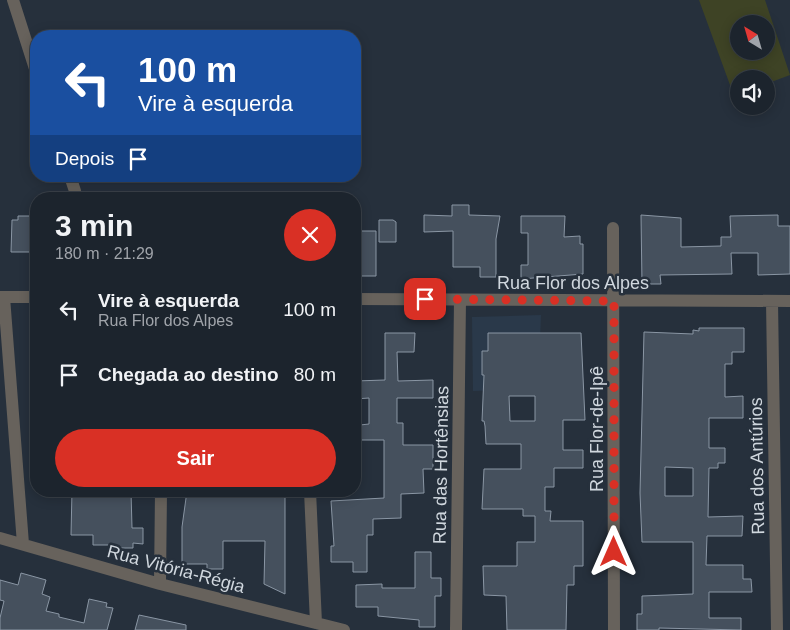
<!DOCTYPE html>
<html lang="pt">
<meta charset="utf-8">
<style>
body{margin:0;font-family:Arial,sans-serif;background:#293039;color:#f1f3f6;height:100vh;display:flex;flex-direction:column;font-size:19px;white-space:nowrap}
*{box-sizing:border-box;margin:0}
p{font-size:16px;color:#a0a4aa}
.icon{flex:none;width:28px;height:28px;fill:none;stroke:currentColor;stroke-width:2;stroke-linecap:round;stroke-linejoin:round}
.map{position:relative;flex:1;overflow:hidden}
.sheet{position:absolute;left:30px;top:192px;width:331px;height:305px;display:flex;flex-direction:column;background:#1c242d;border-radius:20px;box-shadow:0 2px 12px #0003,0 0 0 1px #3a4149}
.sheet>*{flex:none}
.banner{position:absolute;left:30px;top:30px;width:331px;height:152px;border-radius:20px;box-shadow:0 2px 12px #0003,0 0 0 1px #3a4149;background:#1a4fa0;color:#fff;overflow:hidden}
.needle{width:32px;rotate:323deg}
.tools{position:absolute;left:730px;top:15px;display:grid;gap:10px}
.tools a{display:grid;place-items:center;width:45px;height:45px;border-radius:50%;background:#1c242d;box-shadow:0 2px 12px #0003,0 0 0 1px #3a4149;font-size:25px}
.pin{position:absolute;display:grid;place-items:center;width:42px;height:42px;color:#fff;margin:-21px;border-radius:10px;box-shadow:0 2px 8px #0006}
.me{position:absolute;width:55px;margin:-28px;rotate:0deg;stroke-linejoin:round;filter:drop-shadow(0 0 4px #0008)}
.turn{display:flex;align-items:center;gap:18px;height:105px;padding:0 25px;font-size:22px}
.turn .icon{width:65px;height:65px;stroke-width:2.5}
.turn b{display:block;font-size:35px;line-height:42px}
.then{display:flex;align-items:center;height:48px;padding:0 25px;background:#0003;gap:10px;font-size:19px}
.round{display:grid;place-items:center;flex:none;width:52px;height:52px;border-radius:26px;background:#293039}
.summary{display:flex;align-items:center;justify-content:space-between;height:85px;padding:0 25px}
h1{font-size:30px;font-weight:600;line-height:38px}
.button{display:flex;gap:10px;margin-top:auto;padding:10px 25px}
.button a{flex:1;height:58px;border-radius:30px;background:#d93025;color:#fff;font-size:20px;font-weight:600;line-height:58px;text-align:center}
ul{padding:0;list-style:none}
li{display:flex;align-items:center;gap:15px;height:65px;padding:0 25px}
li div{flex:1}
li b{display:block;font-size:19px}
li em{font-style:normal}
.map>svg:first-child{display:block}
</style>
<div class="map">
<svg width="790" height="630" viewBox="0 0 790 630">
<rect width="100%" height="100%" fill="#26303c"/>
<!-- built -->
<path fill="#2a394a" d="M 541,315 L 538,389 L 473,391 L 472,317 Z"/>
<!-- green -->
<path fill="#3e4325" fill-rule="evenodd" d="M 699,0 L 765,0 L 790,75 L 766,84 L 766,79 L 739,79 L 739,94 L 734,96 ZM 739,24 L 766,24 L 766,51 L 739,51 Z"/>
<!-- building -->
<path fill="#45505d" stroke="#8a96a4" fill-rule="evenodd" d="M 452,205 L 469,205 L 469,215 L 500,216 L 496,239 L 496,277 L 480,277 L 480,267 L 453,267 L 453,231 L 424,232 L 424,215 L 452,216 Z
M 641,215 L 681,218 L 681,247 L 721,246 L 721,237 L 731,237 L 730,216 L 778,215 L 778,226 L 790,226 L 790,274 L 758,275 L 758,253 L 731,253 L 732,274 L 660,275 L 661,284 L 642,284 Z
M 18,216 L 32,216 L 33,252 L 11,252 L 12,220 L 18,220 Z
M 521,216 L 565,216 L 564,237 L 580,236 L 580,244 L 583,244 L 583,274 L 521,279 L 521,265 L 528,265 L 528,233 L 521,233 Z
M 379,220 L 393,220 L 396,222 L 396,242 L 379,242 Z
M 355,231 L 376,231 L 376,276 L 355,276 Z
M 699,328 L 744,328 L 744,352 L 732,352 L 732,364 L 725,364 L 725,397 L 743,396 L 743,418 L 709,418 L 709,448 L 725,448 L 725,463 L 718,463 L 718,468 L 709,468 L 708,517 L 743,516 L 742,536 L 707,536 L 706,565 L 743,565 L 743,579 L 751,579 L 752,592 L 709,592 L 709,618 L 741,618 L 741,630 L 659,628 L 659,630 L 637,630 L 637,614 L 642,614 L 642,596 L 693,594 L 693,542 L 642,542 L 640,493 L 644,332 L 693,334 L 693,330 L 699,331 ZM 665,467 L 693,468 L 693,496 L 665,496 Z
M 385,333 L 415,333 L 414,352 L 397,352 L 398,381 L 433,380 L 433,398 L 397,398 L 397,423 L 403,423 L 403,445 L 433,445 L 433,469 L 423,469 L 424,493 L 401,494 L 401,518 L 373,519 L 373,535 L 367,535 L 367,572 L 353,572 L 353,562 L 331,562 L 331,546 L 334,546 L 331,501 L 384,498 L 384,440 L 360,440 L 360,425 L 369,424 L 369,398 L 355,399 L 355,381 L 385,380 Z
M 488,333 L 581,333 L 585,420 L 563,420 L 563,450 L 583,450 L 583,468 L 554,468 L 554,487 L 545,487 L 545,511 L 551,511 L 550,521 L 583,521 L 583,566 L 574,566 L 574,585 L 567,585 L 566,630 L 507,630 L 506,596 L 484,595 L 483,566 L 517,566 L 517,542 L 535,542 L 535,516 L 523,516 L 523,509 L 482,509 L 484,469 L 521,469 L 521,444 L 486,444 L 485,426 L 484,421 L 482,421 L 484,375 L 482,375 L 482,351 L 488,351 ZM 509,396 L 535,396 L 535,421 L 510,421 Z
M 72,491 L 131,491 L 132,528 L 143,528 L 143,544 L 133,543 L 133,548 L 113,548 L 113,545 L 93,545 L 93,535 L 71,535 Z
M 187,491 L 201,491 L 201,494 L 233,495 L 233,491 L 285,491 L 285,594 L 264,584 L 265,541 L 223,541 L 223,569 L 207,569 L 207,564 L 182,564 L 182,527 Z
M 415,552 L 431,552 L 431,578 L 441,578 L 441,596 L 435,596 L 435,627 L 419,627 L 419,620 L 378,616 L 378,607 L 356,607 L 356,585 L 382,584 L 382,588 L 415,588 Z
M 21,573 L 46,580 L 42,594 L 50,597 L 46,611 L 59,614 L 59,617 L 84,623 L 89,599 L 107,603 L 106,607 L 113,608 L 107,630 L 0,630 L 0,618 L 4,601 L 0,600 L 0,580 L 18,585 Z
M 139,615 L 186,625 L 186,630 L 135,630 Z"/>
<g fill="none" stroke-linecap="round" stroke-linejoin="round">
<!-- minor -->
<path stroke="#67625c" stroke-width="12" d="M 13,0 L 36,72
M 70,176 L 75,191
M 613,228 L 614,630
M 0,297 L 36,297
M 4,297 L 23,544
M 355,299 L 790,301
M 772,301 L 777,630
M 310,491 L 316,623
M 0,538 L 160,584 L 344,630
M 160,584 L 161,491
M 456,630 L 460,300"/>
</g>
<g fill="none" stroke-linecap="round" stroke-linejoin="round">
<!-- route -->
<path stroke="#d93025" stroke-width="9" stroke-dasharray="0 16.2" d="M 425,299 L 614,301 L 614,552"/>
</g>
<g text-anchor="middle" stroke-width="5" stroke-linejoin="round" paint-order="stroke">
<!-- street labels -->
<g font-size="18" fill="#d0d7de" stroke="#26303c">
<text x="573" y="289">Rua Flor dos Alpes</text>
<text transform="translate(597 429) rotate(-90)" y="6">Rua Flor-de-Ipê</text>
<text transform="translate(441 465) rotate(-89)" y="6">Rua das Hortênsias</text>
<text transform="translate(757 466) rotate(-91)" y="6">Rua dos Antúrios</text>
<text transform="translate(176 569) rotate(15)" y="6">Rua Vitória-Régia</text>
</g>
</g>
</svg>
<div class="tools">
<a><svg class="needle" viewBox="-14 -14 28 28"><path d="M0-13l5 13h-10z" fill="#e53935"/><path d="M0 13l5-13h-10z" fill="#a0a4aa"/></svg></a>
<a><svg class="icon" aria-label="sound" viewBox="0 0 24 24"><path d="M4 9h4l5-4v14l-5-4H4zM17 9q2 3 0 6"/></svg></a>
</div>
<div class="pin" style="left:425px;top:299px;background:#d93025"><svg class="icon" aria-label="arrive" viewBox="0 0 24 24"><path d="M6 21V4h12l-3 4 3 4H6"/></svg></div>
<svg class="me" style="left:614px;top:552px" viewBox="-20 -20 40 40"><path d="M0-17L14 15 0 8-14 15z" fill="#d93025" stroke="#fff" stroke-width="4"/></svg>
<div class="banner">
<div class="turn"><svg class="icon" aria-label="left" viewBox="0 0 24 24"><path d="M17 20v-9H6M10 6l-5 5 5 5"/></svg><div><b>100 m</b>Vire à esquerda</div></div>
<div class="then">Depois<svg class="icon" aria-label="arrive" viewBox="0 0 24 24"><path d="M6 21V4h12l-3 4 3 4H6"/></svg></div>
</div>
<section class="sheet">
<div class="summary"><div><h1>3 min</h1><p>180 m · 21:29</p></div><a class="round" style="background:#d93025;color:#fff"><svg class="icon" aria-label="close" viewBox="0 0 24 24"><path d="M6 6l12 12M18 6L6 18"/></svg></a></div>
<ul>
<li><svg class="icon" aria-label="left" viewBox="0 0 24 24"><path d="M17 20v-9H6M10 6l-5 5 5 5"/></svg><div><b>Vire à esquerda</b><p>Rua Flor dos Alpes</p></div><em>100 m</em></li>
<li><svg class="icon" aria-label="arrive" viewBox="0 0 24 24"><path d="M6 21V4h12l-3 4 3 4H6"/></svg><div><b>Chegada ao destino</b></div><em>80 m</em></li>
</ul>
<div class="button"><a>Sair</a></div>
</section>
</div>
